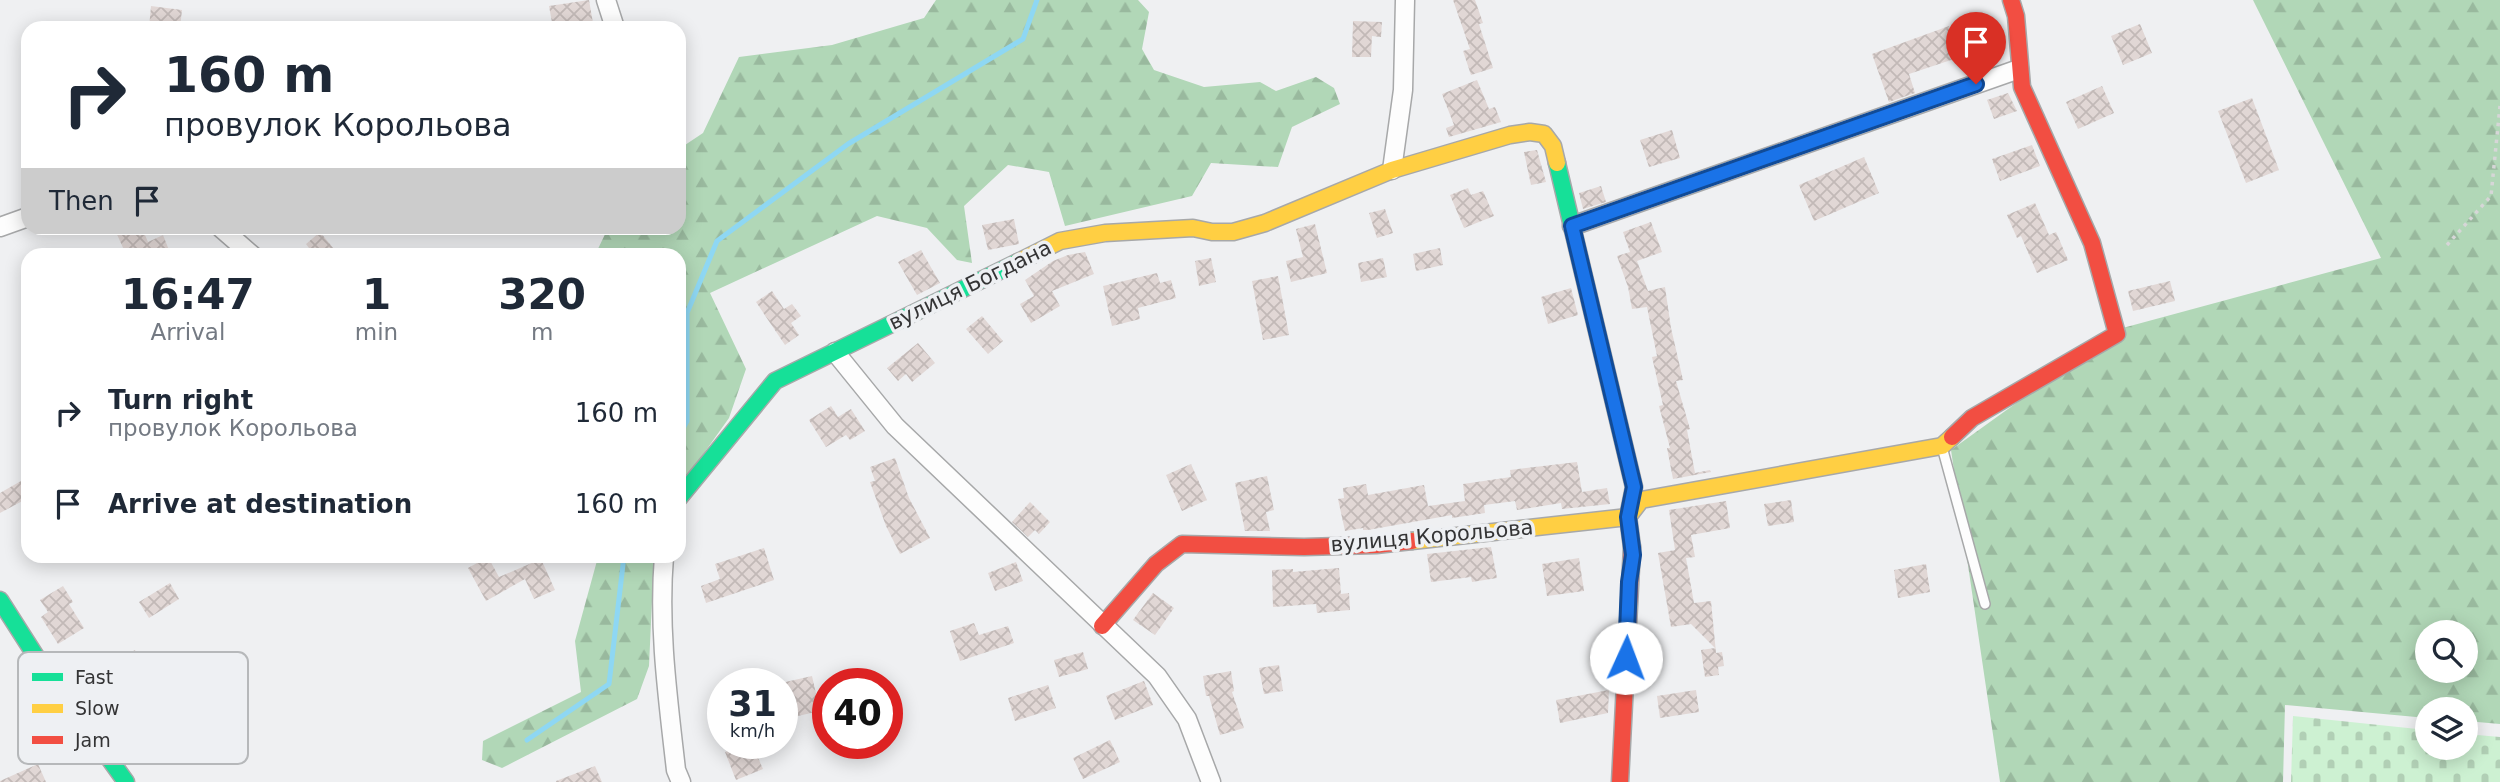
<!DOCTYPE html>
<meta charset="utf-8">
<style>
body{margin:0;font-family:"DejaVu Sans",sans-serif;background:#f2f2f3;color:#1f2937;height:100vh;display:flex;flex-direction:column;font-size:26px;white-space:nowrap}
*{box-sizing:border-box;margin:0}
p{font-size:23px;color:#747a83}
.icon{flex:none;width:38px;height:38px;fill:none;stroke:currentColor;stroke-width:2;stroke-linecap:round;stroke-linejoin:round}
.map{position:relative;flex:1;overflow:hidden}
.side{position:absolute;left:21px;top:248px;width:665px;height:315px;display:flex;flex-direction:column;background:#fff;border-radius:21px;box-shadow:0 4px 18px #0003}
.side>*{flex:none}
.guide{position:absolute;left:21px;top:21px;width:665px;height:214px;border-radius:21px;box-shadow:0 4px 18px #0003;background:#fff;color:#1f2937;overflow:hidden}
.tools{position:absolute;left:2415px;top:620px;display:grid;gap:14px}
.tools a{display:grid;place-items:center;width:63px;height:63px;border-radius:50%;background:#fff;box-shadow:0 4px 18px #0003;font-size:35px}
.speed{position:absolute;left:707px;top:668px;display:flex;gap:14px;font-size:35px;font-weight:700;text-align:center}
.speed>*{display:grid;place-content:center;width:91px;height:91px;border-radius:50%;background:#fff;box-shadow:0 4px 18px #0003;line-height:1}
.speed small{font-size:18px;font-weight:400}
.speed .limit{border:10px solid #d22;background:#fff;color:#111}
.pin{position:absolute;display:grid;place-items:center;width:60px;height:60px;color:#fff;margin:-72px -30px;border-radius:50% 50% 50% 0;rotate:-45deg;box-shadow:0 0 7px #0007}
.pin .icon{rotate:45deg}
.me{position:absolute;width:77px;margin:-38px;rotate:2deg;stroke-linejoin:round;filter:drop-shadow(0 0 5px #0008)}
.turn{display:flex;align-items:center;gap:24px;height:147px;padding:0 28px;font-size:32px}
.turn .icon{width:91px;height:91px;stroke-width:2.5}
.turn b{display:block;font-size:49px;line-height:60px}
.then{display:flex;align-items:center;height:66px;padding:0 28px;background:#0003;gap:14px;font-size:26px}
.eta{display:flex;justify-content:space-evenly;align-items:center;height:119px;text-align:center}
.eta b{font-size:42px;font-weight:700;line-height:49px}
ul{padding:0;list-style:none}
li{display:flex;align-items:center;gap:21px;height:91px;padding:0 28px}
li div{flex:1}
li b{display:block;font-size:26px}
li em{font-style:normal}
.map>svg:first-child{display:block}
</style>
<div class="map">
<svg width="2500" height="782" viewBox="0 0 2500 782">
<defs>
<pattern id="forest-firs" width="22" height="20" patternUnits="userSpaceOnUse" patternTransform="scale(1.75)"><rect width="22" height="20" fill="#b1d7b7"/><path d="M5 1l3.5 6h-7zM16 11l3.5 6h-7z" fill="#99b99e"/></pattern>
<pattern id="cemetery-stones" width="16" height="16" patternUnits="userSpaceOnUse" patternTransform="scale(1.75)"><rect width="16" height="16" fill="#cdf1d2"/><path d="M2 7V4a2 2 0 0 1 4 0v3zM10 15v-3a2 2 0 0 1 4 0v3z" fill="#b1cfb5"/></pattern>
<pattern id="building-cross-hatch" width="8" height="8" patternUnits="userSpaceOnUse" patternTransform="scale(1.75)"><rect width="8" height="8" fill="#e1d7d5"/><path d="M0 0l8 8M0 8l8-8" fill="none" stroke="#c2b9b7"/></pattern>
</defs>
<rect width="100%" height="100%" fill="#eff0f2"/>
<!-- forest -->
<path fill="url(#forest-firs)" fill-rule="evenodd" d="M 936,0 L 1138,0 L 1149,12 L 1142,49 L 1154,70 L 1204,87 L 1260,82 L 1276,91 L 1316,77 L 1334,88 L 1340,104 L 1292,127 L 1278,167 L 1211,163 L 1192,196 L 1065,226 L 1049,172 L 1008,165 L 964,206 L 972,263 L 957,260 L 927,228 L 877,216 L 710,293 L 746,369 L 729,418 L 679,488 L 679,256 L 598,256 L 596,253 L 608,228 L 679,228 L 679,149 L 703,133 L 739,57 L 832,45 L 924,18 Z
M 2253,0 L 2500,0 L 2500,724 L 2466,721 L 2466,709 L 2427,709 L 2427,718 L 2285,705 L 2283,782 L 2000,782 L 1951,450 L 2119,329 L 2381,258 ZM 2427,632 L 2466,632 L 2466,670 L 2427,670 Z
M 598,557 L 654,557 L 649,666 L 637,699 L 502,768 L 482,760 L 483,741 L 581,692 L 575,641 Z"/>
<!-- cemetery -->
<path fill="url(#cemetery-stones)" d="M 2293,716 L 2427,730 L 2427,747 L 2466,747 L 2466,734 L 2500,737 L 2500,782 L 2291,782 Z"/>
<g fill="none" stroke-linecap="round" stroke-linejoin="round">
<!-- stream -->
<path stroke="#8ed7f3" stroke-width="5" d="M 679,436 L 687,421 L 687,313 L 717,241 L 848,144 L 1023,39 L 1037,0
M 527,740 L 609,684 L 624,556"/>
</g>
<!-- building -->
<path fill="url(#building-cross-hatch)" d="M 589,0 L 593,23 L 553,28 L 549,6 Z
M 1453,0 L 1475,0 L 1483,23 L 1479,24 L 1493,68 L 1471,75 L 1463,51 L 1470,49 Z
M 151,6 L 182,10 L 180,28 L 149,28 Z
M 1353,21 L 1382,22 L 1381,37 L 1372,36 L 1371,57 L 1352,57 Z
M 2140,24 L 2152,53 L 2123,65 L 2111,36 Z
M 1949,26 L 1960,57 L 1909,74 L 1915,93 L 1889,102 L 1872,54 Z
M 1477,80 L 1489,109 L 1495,107 L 1501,122 L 1449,137 L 1446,128 L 1454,125 L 1442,94 Z
M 2102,86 L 2114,113 L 2078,129 L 2066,102 Z
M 2008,93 L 2017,111 L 1994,119 L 1987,100 Z
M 2252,98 L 2279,170 L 2246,183 L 2218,111 Z
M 1672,130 L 1680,158 L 1649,167 L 1640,140 Z
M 2032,145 L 2040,166 L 2000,181 L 1992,159 Z
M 1537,150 L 1546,182 L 1531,185 L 1524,152 Z
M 1864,157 L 1879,193 L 1814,221 L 1799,185 Z
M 1601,186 L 1606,202 L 1583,209 L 1579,193 Z
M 1468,188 L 1471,195 L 1483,191 L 1494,216 L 1464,228 L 1450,195 Z
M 2035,203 L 2049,235 L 2056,232 L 2068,260 L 2037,273 L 2021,236 L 2017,238 L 2007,215 Z
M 1385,209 L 1393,233 L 1377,238 L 1369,213 Z
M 1014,219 L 1019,244 L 988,250 L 982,225 Z
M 1651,222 L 1662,252 L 1637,261 L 1648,291 L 1665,287 L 1671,328 L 1683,380 L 1676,381 L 1690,429 L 1687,430 L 1695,473 L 1710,470 L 1711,472 L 1673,479 L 1667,448 L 1670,448 L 1659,406 L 1663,405 L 1652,357 L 1657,356 L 1647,307 L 1632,309 L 1628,287 L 1617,256 L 1630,252 L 1623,232 Z
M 1315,224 L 1327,273 L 1291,282 L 1286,261 L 1303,257 L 1296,229 Z
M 114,228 L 142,228 L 148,242 L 163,235 L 169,250 L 158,256 L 118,256 L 125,252 Z
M 320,232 L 334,249 L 326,256 L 315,256 L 306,244 Z
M 1440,248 L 1443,265 L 1416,271 L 1413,254 Z
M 921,250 L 940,283 L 917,295 L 898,262 Z
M 1085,252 L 1094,274 L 1052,291 L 1060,306 L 1031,323 L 1020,304 L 1034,296 L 1025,280 L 1053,261 L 1068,255 Z
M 1211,258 L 1216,282 L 1199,286 L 1195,261 Z
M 1383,258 L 1387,277 L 1361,282 L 1358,263 Z
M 1157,273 L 1160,283 L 1171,280 L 1176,298 L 1138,308 L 1140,319 L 1112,326 L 1103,286 Z
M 1278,276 L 1289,335 L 1263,340 L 1252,281 Z
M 2170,281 L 2175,301 L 2133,311 L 2128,291 Z
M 1571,288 L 1578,315 L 1548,324 L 1541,297 Z
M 772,291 L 784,309 L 792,304 L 801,316 L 791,323 L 799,335 L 785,345 L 756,302 Z
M 982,316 L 1003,341 L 988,354 L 966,329 Z
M 918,343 L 935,363 L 912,382 L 906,374 L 898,381 L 887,368 Z
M 831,406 L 838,417 L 851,409 L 865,431 L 850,440 L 846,435 L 826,447 L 809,420 Z
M 895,458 L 909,498 L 930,538 L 900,554 L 886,526 L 870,482 L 875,481 L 870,467 Z
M 1577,462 L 1582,492 L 1607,488 L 1610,504 L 1562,509 L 1561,503 L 1517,510 L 1515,501 L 1484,505 L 1485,513 L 1452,518 L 1452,515 L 1368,530 L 1363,530 L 1363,528 L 1345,531 L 1338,499 L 1344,498 L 1343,488 L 1366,484 L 1368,495 L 1424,485 L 1428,506 L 1465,501 L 1463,484 L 1511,477 L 1510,470 Z
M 1191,464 L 1207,500 L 1182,511 L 1166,475 Z
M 1267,476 L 1274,510 L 1266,512 L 1270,531 L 1245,531 L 1235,483 Z
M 28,477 L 28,498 L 0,513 L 0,493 Z
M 1791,500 L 1794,522 L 1768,526 L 1764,504 Z
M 1726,501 L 1730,528 L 1691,535 L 1695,557 L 1686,558 L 1694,603 L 1711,601 L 1716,653 L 1722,652 L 1724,666 L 1718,667 L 1719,675 L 1705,677 L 1701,650 L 1715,648 L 1691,624 L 1671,627 L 1658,553 L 1675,550 L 1669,510 Z
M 1030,502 L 1050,522 L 1039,534 L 1035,530 L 1028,537 L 1012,522 Z
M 1491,547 L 1497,578 L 1472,582 L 1471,577 L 1431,582 L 1427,554 Z
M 764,548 L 774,580 L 706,603 L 701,586 L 720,579 L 715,564 Z
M 488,557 L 499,577 L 541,559 L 555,590 L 534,599 L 525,579 L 486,601 L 468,568 Z
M 1579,558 L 1584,591 L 1547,596 L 1542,564 Z
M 1016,562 L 1023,581 L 995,591 L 988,573 Z
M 1926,564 L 1930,592 L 1898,598 L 1894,570 Z
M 1339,568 L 1341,594 L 1349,593 L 1350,610 L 1317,613 L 1316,604 L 1273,607 L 1272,570 L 1293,569 L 1293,572 Z
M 170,583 L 179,599 L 149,618 L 139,602 Z
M 63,586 L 73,602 L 69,604 L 84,628 L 58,644 L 41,617 L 48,612 L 40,600 Z
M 1153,593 L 1174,608 L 1155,635 L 1133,620 Z
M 974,623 L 979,635 L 1008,626 L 1014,643 L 960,661 L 950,631 Z
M 135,650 L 145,668 L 112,686 L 102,669 Z
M 1083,652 L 1088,669 L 1059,677 L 1054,660 Z
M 1279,665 L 1283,691 L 1264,694 L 1259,668 Z
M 1231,671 L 1234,691 L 1232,692 L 1244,728 L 1220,735 L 1209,696 L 1206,696 L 1203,676 Z
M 812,676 L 820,711 L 789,718 L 781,683 Z
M 1144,681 L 1153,705 L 1115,720 L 1106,696 Z
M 1048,685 L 1056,708 L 1015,721 L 1008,698 Z
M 1609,690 L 1608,713 L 1560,723 L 1556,700 Z
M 1696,690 L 1699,712 L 1660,718 L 1657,696 Z
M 1110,740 L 1120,762 L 1083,779 L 1073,758 Z
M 746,744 L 752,744 L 763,769 L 736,780 L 725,752 Z
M 38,764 L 46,782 L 0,782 L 0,781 Z
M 595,766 L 602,782 L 556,782 L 556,781 Z"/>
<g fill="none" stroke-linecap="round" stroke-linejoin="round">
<!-- lane casing -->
<g stroke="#a7a8a9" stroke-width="12">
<path id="lane" d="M 1942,447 L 1985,604"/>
</g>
<!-- street casing -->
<g stroke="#a7a8a9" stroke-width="21">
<path id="street" d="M 606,0 L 615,28
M 1392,170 L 1403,90 L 1405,0
M 1572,226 L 2019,69
M 0,227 L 28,217
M 221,228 L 253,256
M 835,352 L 895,426 L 1157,676 L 1187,719 L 1211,782
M 664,556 C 658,628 668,699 676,770 L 681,782"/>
</g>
<!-- fast casing -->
<g stroke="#a7a8a9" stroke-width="19">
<path id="fast" d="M 1557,163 L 1634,487 L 1628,517 L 1632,547
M 679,498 L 775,381 L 1018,262
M 0,600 L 37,658 L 126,782"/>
</g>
<!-- slow casing -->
<g stroke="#a7a8a9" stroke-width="19">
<path id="slow" d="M 1018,262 L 1060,241 L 1105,233 L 1193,228 L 1212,232 L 1233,232 L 1265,223 L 1392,170 L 1510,135 L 1530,132 L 1544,134 L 1553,146 L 1557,163
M 1412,541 L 1628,517 L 1641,500 L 1942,446 L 1952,437"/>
</g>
<!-- jam casing -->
<g stroke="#a7a8a9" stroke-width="19">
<path id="jam" d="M 1952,437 L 1972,418 L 2117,334 L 2092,243 L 2022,87 L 2016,16 L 2011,0
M 1102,626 L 1156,564 L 1182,544 L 1304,547 L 1376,545 L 1412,541
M 1620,782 L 1632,547"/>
</g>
<!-- path -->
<path stroke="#d6d6d7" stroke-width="3.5" stroke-dasharray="3.5 5" stroke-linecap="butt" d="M 2447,245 L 2491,196 L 2500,106"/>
<!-- lane -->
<use href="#lane" stroke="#fdfdfd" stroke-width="9"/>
<!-- street -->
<use href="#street" stroke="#fdfdfd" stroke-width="18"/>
<!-- fast -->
<use href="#fast" stroke="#16e098" stroke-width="16"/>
<!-- slow -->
<use href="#slow" stroke="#ffcf43" stroke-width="16"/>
<!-- jam -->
<use href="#jam" stroke="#f24e42" stroke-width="16"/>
</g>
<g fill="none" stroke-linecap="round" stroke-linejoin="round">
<!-- route casing -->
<g stroke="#114b97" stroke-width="18">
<path id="route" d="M 1626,658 L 1629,582 L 1633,555 L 1628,517 L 1634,487 L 1572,226 L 1976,84"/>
</g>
<!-- route -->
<use href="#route" stroke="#1a73e8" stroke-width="12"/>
</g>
<g text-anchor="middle" stroke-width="7" stroke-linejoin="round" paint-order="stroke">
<!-- street labels -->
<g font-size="21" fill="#343435" stroke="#eef0f3">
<text transform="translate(970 285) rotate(-26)" y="7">вулиця Богдана</text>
<text transform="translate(1432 536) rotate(-5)" y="7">вулиця Корольова</text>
</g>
</g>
<!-- legend -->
<rect x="18" y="652" width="230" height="112" rx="10" fill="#eef0f3" stroke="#b6b8ba" stroke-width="2"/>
<rect x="32" y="673" width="31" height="8" fill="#16e098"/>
<rect x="32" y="704" width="31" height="9" fill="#ffcf43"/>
<rect x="32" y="736" width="31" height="8" fill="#f24e42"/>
<g font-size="19" fill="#343435">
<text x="75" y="684">Fast</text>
<text x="75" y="715">Slow</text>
<text x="75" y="747">Jam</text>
</g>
</svg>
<div class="tools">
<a><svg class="icon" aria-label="search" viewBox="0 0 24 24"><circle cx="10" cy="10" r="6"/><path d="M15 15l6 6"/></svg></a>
<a><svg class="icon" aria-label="layers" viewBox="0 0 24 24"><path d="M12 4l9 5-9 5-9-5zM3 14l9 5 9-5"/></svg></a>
</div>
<div class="speed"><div>31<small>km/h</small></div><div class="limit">40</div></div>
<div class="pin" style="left:1976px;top:84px;background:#d93025"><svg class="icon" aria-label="arrive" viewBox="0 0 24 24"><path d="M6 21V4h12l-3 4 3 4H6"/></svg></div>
<svg class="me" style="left:1626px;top:658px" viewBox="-20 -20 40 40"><circle r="19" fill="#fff"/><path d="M0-13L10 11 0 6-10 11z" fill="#1a73e8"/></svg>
<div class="guide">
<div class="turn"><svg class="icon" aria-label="right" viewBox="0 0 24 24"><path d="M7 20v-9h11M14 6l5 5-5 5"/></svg><div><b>160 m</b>провулок Корольова</div></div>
<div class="then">Then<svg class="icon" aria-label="arrive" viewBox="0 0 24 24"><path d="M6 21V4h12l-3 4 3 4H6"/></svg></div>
</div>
<section class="side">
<div class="eta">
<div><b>16:47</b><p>Arrival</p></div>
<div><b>1</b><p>min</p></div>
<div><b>320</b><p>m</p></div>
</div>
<ul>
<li><svg class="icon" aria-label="right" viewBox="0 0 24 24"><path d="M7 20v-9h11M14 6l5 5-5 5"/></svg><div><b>Turn right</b><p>провулок Корольова</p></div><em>160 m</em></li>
<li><svg class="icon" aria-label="arrive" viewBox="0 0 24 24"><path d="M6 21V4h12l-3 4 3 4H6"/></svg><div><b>Arrive at destination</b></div><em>160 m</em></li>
</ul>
</section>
</div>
